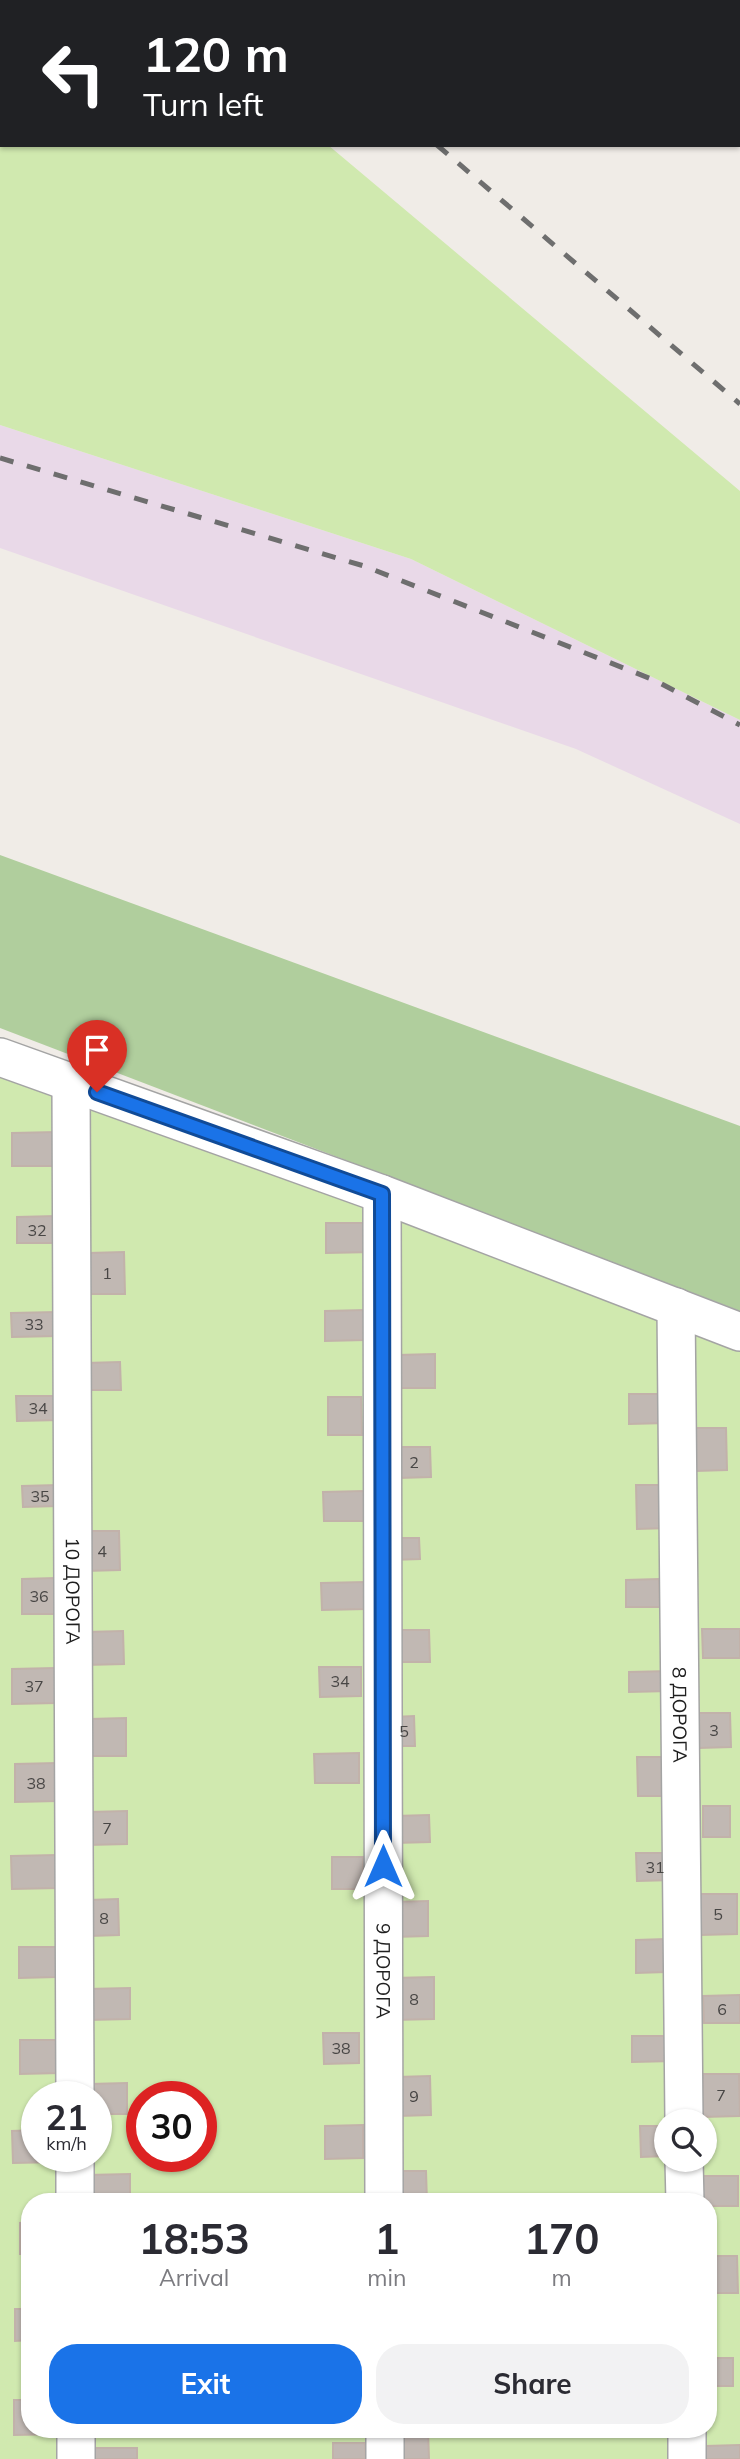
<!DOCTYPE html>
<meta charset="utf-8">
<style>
body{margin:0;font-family:Mulish,sans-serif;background:#f2f2f3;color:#2b2b33;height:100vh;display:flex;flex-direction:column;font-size:26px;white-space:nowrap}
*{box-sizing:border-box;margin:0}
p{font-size:23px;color:#7c7c81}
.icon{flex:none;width:38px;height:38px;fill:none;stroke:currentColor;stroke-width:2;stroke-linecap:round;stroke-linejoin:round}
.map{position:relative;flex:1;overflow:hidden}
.side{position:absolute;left:21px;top:2193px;width:696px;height:245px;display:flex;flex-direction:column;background:#fff;border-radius:28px;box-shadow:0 2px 5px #0004}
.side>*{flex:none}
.hud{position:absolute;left:0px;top:0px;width:740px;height:147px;box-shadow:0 2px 5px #0004;background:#202124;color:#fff;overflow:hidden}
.fabs{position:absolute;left:654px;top:2109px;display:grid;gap:14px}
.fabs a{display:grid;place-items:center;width:63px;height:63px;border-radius:50%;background:#fff;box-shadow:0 2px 5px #0004;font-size:35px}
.speed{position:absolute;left:21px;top:2081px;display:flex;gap:14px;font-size:35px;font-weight:700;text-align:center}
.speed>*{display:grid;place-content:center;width:91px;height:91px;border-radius:50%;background:#fff;box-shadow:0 2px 5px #0004;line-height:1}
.speed small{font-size:18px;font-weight:400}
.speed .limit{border:10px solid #d22;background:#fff;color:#111}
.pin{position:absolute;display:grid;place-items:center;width:60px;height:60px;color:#fff;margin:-72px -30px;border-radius:50% 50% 50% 0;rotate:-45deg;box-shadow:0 0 7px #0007}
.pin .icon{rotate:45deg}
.me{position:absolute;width:77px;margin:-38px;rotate:0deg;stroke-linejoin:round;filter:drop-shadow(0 0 5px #0008)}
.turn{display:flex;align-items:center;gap:24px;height:147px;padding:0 28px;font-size:32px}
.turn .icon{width:91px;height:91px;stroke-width:2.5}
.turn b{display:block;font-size:49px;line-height:60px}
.eta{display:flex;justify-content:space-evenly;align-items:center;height:119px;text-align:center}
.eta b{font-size:42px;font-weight:700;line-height:49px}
.action{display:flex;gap:14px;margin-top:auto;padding:14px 28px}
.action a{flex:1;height:80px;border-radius:28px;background:#1a73e8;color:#fff;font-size:28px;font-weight:700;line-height:80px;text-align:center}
.action a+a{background:#f2f2f3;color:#2b2b33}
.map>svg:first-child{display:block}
</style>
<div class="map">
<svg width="740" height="2459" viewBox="0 0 740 2459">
<rect width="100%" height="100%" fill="#f0ece7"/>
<!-- industrial -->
<path fill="#e9d9e8" d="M 0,425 L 411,559 L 740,720 L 740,824 L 576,749 L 0,548 Z"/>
<!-- grass -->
<path fill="#d0e9af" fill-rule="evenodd" d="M 0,0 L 157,2 L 2,2 L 2,145 L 328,145 L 740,491 L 740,720 L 411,559 L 0,425 Z
M 0,1042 L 740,1321 L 740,2459 L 0,2459 ZM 37,2096 L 96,2096 L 96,2156 L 37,2156 ZM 142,2096 L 201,2096 L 201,2156 L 142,2156 ZM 667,2121 L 705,2121 L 705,2160 L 667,2160 ZM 30,2202 L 709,2202 L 709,2429 L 30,2429 Z"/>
<!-- forest -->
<path fill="#b0ce9d" d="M 0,855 L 740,1126 L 740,1311 L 0,1028 Z"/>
<!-- building -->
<path fill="#c1b8b3" stroke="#c2b2aa" stroke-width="2" d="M 57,1132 L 58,1166 L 12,1166 L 12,1133 Z
M 56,1216 L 57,1243 L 17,1243 L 17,1217 Z
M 326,1223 L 373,1223 L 373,1252 L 326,1253 Z
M 124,1252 L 125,1294 L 90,1294 L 89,1253 Z
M 365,1310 L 365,1340 L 325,1341 L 325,1311 Z
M 57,1312 L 57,1336 L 12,1337 L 11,1313 Z
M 435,1354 L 435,1388 L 398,1388 L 398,1355 Z
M 120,1362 L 121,1390 L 87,1390 L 86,1363 Z
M 629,1394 L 666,1394 L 666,1423 L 629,1424 Z
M 16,1396 L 60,1396 L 60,1420 L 17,1421 Z
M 328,1397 L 361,1397 L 362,1435 L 328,1435 Z
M 695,1428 L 726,1428 L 727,1470 L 696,1471 Z
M 398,1447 L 430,1447 L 431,1477 L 399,1478 Z
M 58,1485 L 58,1506 L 23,1507 L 22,1486 Z
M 636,1485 L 670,1485 L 670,1528 L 637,1529 Z
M 364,1491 L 364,1521 L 324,1521 L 323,1492 Z
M 85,1531 L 119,1531 L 120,1570 L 85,1571 Z
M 391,1538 L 419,1538 L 420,1559 L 391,1560 Z
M 55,1578 L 55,1614 L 22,1614 L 22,1579 Z
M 659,1579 L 660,1607 L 626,1607 L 626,1580 Z
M 366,1582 L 366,1609 L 322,1610 L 321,1583 Z
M 702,1629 L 740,1629 L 740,1658 L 703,1658 Z
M 391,1630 L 429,1630 L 430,1662 L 391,1662 Z
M 123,1631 L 124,1664 L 85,1665 L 85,1632 Z
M 319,1667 L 361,1667 L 361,1696 L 320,1697 Z
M 55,1668 L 56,1703 L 12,1704 L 12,1669 Z
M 670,1671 L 669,1691 L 629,1692 L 629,1672 Z
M 698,1713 L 730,1713 L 731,1747 L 699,1748 Z
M 414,1716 L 415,1746 L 394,1746 L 394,1717 Z
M 126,1718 L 126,1756 L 90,1756 L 90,1719 Z
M 359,1753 L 359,1783 L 315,1783 L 314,1754 Z
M 637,1757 L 669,1757 L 669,1796 L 638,1796 Z
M 57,1763 L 57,1801 L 15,1802 L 15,1764 Z
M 703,1806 L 730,1806 L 730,1837 L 703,1837 Z
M 127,1811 L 127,1844 L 88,1845 L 88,1812 Z
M 429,1815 L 430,1842 L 395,1843 L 395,1816 Z
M 636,1853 L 673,1853 L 674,1880 L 637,1881 Z
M 57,1855 L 58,1888 L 12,1889 L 11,1856 Z
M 332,1857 L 363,1857 L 363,1889 L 332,1889 Z
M 699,1894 L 737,1894 L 737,1934 L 700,1935 Z
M 118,1899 L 119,1935 L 89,1936 L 89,1900 Z
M 428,1901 L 428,1936 L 393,1937 L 393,1902 Z
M 666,1939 L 666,1972 L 636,1973 L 636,1940 Z
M 19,1947 L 56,1947 L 56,1977 L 19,1978 Z
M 434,1977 L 434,2019 L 393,2020 L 393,1978 Z
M 130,1988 L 130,2019 L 88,2020 L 87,1989 Z
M 740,1995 L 740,2023 L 704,2023 L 703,1996 Z
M 323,2033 L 359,2033 L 359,2063 L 324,2064 Z
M 632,2036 L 674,2036 L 674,2061 L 632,2062 Z
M 20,2040 L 60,2040 L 60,2073 L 20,2074 Z
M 703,2074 L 739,2074 L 740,2116 L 703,2117 Z
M 430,2076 L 431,2115 L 398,2116 L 397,2077 Z
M 127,2083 L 127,2114 L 96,2114 L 96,2096 L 89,2096 L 89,2084 Z
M 363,2125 L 363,2158 L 325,2159 L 325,2126 Z
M 640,2126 L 667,2126 L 667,2156 L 641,2157 Z
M 37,2130 L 37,2156 L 60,2156 L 60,2162 L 13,2163 L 12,2131 Z
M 396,2171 L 426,2171 L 427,2202 L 396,2202 Z
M 130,2174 L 130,2202 L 88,2202 L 87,2175 Z
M 702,2176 L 738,2176 L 738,2206 L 709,2206 L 709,2202 L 702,2202 Z
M 30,2222 L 30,2254 L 20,2254 L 20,2223 Z
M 709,2256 L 737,2256 L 738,2293 L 709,2293 Z
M 15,2309 L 30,2309 L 30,2340 L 15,2341 Z
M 709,2358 L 733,2358 L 733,2386 L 709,2386 Z
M 14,2400 L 30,2400 L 30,2429 L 63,2429 L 63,2434 L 14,2435 Z
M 396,2429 L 428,2429 L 429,2459 L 396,2459 Z
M 333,2443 L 365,2443 L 366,2459 L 333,2459 Z
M 740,2445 L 740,2459 L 706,2459 L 706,2446 Z
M 92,2448 L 137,2448 L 137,2459 L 92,2459 Z"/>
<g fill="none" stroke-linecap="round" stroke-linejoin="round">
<!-- street casing -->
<g stroke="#a4a4a4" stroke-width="40">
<g id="street">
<path d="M 0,1057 L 382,1194 L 740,1332"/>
<path id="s1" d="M 71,1083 L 75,2096"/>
<path id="s2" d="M 382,1194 L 384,2202"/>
<path id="s3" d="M 676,1307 L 684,2121"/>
<path d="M 75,2156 L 75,2202"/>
<path d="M 684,2160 L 685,2202"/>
<path d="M 76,2429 L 76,2459"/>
<path d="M 385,2429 L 385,2459"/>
<path d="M 687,2429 L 687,2459"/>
</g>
</g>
<!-- street -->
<use href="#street" stroke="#fff" stroke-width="37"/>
<!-- rail -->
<path stroke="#6e6e6e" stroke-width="5" stroke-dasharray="14 14" stroke-linecap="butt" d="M 267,0 L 269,2
M 437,145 L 740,404
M 0,458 L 364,566 L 654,680 L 740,725"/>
</g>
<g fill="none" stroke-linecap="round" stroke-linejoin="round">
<!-- route casing -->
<g stroke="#114b97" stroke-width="18">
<path id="route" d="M 97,1092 L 382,1194 L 383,1866"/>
</g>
<!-- route -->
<use href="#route" stroke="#1a73e8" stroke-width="12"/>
</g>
<g text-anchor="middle" stroke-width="7" stroke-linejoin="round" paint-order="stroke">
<!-- number labels -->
<g font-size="16" fill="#484645">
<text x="37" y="1236">32</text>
<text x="107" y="1279">1</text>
<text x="34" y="1330">33</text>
<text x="38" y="1414">34</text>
<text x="414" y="1468">2</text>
<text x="40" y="1502">35</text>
<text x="102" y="1557">4</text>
<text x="39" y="1602">36</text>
<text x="340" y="1687">34</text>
<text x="34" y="1692">37</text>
<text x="714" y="1736">3</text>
<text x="404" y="1737">5</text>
<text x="36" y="1789">38</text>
<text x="107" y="1834">7</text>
<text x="655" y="1873">31</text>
<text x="718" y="1920">5</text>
<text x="104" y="1924">8</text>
<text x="414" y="2005">8</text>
<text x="722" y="2015">6</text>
<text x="341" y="2054">38</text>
<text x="721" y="2101">7</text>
<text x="414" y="2102">9</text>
</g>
<!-- street labels -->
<g font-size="19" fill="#202020" stroke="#fff">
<text dy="7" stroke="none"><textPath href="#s1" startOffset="508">10 ДОРОГА</textPath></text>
<text dy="7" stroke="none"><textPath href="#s3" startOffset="408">8 ДОРОГА</textPath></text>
<text dy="7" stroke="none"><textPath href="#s2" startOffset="777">9 ДОРОГА</textPath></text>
</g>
</g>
</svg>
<div class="fabs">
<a><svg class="icon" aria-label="search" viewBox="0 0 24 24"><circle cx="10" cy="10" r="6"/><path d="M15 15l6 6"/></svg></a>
</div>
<div class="speed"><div>21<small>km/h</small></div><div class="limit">30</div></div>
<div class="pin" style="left:97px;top:1092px;background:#d93025"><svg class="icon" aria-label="arrive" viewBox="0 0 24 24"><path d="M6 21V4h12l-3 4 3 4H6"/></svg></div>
<svg class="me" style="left:383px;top:1866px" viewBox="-20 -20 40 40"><path d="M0-17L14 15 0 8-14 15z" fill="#1a73e8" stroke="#fff" stroke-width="4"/></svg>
<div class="hud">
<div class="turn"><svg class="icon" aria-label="left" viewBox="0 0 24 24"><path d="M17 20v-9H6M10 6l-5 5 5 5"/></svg><div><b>120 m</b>Turn left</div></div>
</div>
<section class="side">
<div class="eta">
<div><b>18:53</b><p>Arrival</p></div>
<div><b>1</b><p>min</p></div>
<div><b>170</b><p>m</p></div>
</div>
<div class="action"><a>Exit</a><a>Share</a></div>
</section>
</div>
